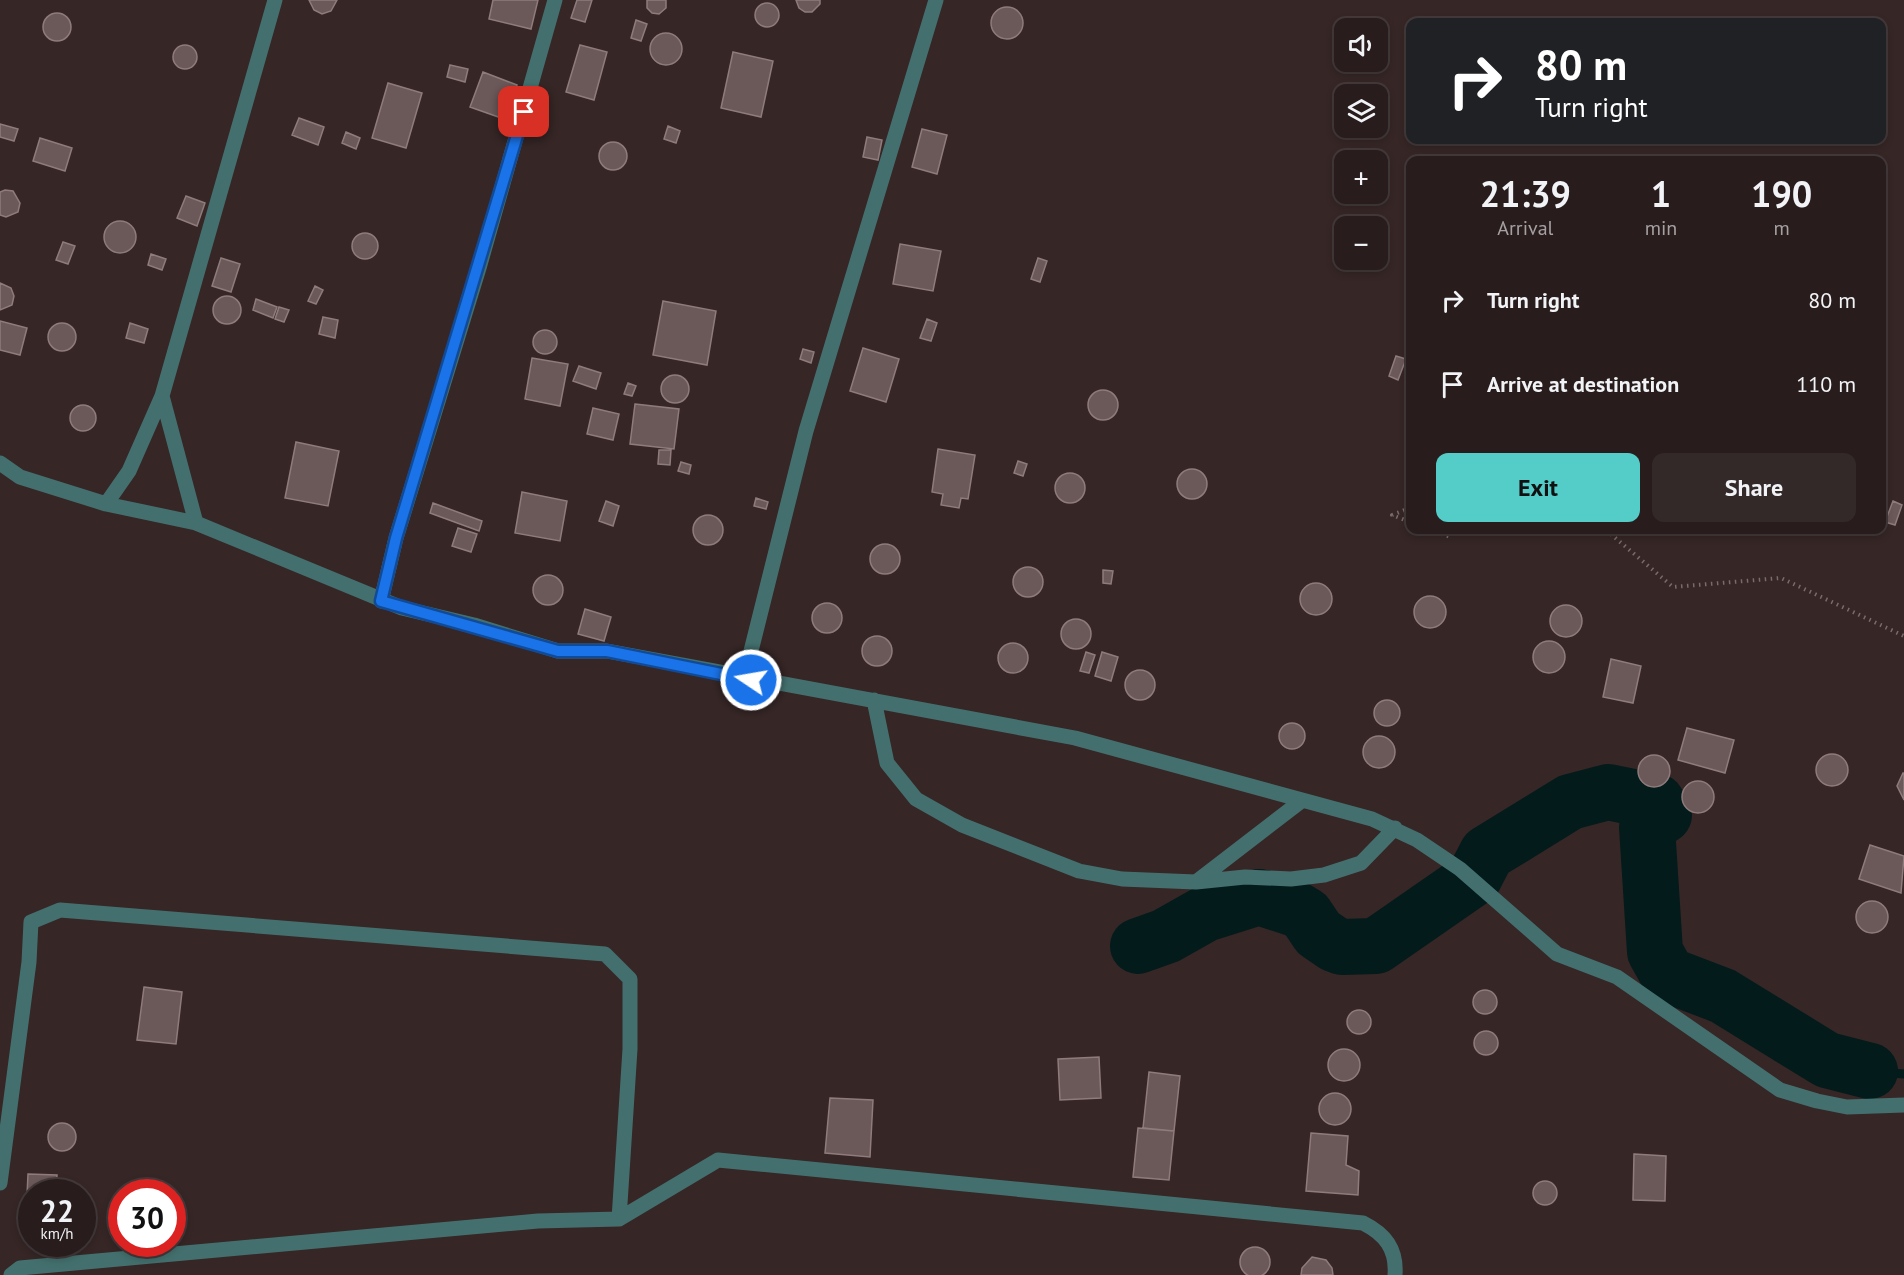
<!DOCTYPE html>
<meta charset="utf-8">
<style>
body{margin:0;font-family:"PT Sans",sans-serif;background:#342929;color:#f1f3f6;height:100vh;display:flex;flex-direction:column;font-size:22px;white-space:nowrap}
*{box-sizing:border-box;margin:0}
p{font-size:20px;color:#a5a1a3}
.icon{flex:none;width:33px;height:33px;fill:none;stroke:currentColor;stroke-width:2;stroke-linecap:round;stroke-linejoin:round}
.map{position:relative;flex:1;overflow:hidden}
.drawer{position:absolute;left:1406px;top:156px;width:480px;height:378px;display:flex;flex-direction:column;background:#281c1c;border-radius:12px;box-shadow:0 3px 9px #0003,0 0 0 2px #443a3b}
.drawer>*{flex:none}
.hud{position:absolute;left:1406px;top:18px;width:480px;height:126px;border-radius:12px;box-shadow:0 3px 9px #0003,0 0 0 2px #443a3b;background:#202124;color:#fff;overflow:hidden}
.controls{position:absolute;left:1334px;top:18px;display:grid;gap:12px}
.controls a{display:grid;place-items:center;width:54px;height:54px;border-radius:12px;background:#281c1c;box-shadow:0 3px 9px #0003,0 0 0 2px #443a3b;font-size:30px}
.speed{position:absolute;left:18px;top:1179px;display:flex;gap:12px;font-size:30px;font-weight:700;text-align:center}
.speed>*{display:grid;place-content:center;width:78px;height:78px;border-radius:50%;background:#281c1c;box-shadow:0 3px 9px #0003,0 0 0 2px #443a3b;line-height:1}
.speed small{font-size:15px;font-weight:400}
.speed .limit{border:9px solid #d22;background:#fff;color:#111}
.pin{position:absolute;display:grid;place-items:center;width:51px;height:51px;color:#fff;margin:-26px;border-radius:12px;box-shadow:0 3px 9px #0006}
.me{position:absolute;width:66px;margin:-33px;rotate:282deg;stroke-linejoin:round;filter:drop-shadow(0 0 4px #0008)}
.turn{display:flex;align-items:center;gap:21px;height:126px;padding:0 30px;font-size:27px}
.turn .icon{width:78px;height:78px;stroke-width:2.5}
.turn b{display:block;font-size:42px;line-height:51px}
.eta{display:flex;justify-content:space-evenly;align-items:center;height:102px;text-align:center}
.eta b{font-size:36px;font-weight:700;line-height:42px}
.cta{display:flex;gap:12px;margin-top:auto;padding:12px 30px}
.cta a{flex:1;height:69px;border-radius:12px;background:#54cdc8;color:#111;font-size:24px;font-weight:700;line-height:69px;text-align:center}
.cta a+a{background:#342929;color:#f1f3f6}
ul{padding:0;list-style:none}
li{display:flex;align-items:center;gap:18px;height:84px;padding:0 30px}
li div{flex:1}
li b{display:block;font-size:22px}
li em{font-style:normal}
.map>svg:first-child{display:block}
</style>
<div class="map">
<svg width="1904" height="1275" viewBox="0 0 1904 1275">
<rect width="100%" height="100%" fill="#362626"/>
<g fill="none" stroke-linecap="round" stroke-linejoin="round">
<!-- stream -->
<path stroke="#031b1a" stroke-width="9" d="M 1870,1071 L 1904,1074"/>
<!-- river -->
<path stroke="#031b1a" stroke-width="56" d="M 1138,946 L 1166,936 L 1205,914 L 1259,897 L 1296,909 L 1306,915 L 1318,933 L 1334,944 L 1342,947 L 1376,946 L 1474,878 L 1487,853 L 1570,802 L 1608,792 L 1657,802 L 1664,815 L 1647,827 L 1655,952 L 1668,975 L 1723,996 L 1827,1060 L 1870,1071"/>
</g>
<!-- building -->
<path fill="#6b5859" stroke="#8f7b7c" stroke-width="1.5" d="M 309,0 L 337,0 L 331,11 L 322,14 L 314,10 Z
M 493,0 L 538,0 L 531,29 L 489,19 Z
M 577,0 L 592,0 L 585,22 L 571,18 Z
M 647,0 L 666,0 L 666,8 L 659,14 L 652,13 L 647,8 Z
M 796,0 L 820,0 L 820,4 L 812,12 L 805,12 L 799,8 Z
M755 15a12 12 0 1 1 24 0a12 12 0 1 1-24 0Z
M991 23a16 16 0 1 1 32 0a16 16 0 1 1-32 0Z
M43 27a14 14 0 1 1 28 0a14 14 0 1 1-28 0Z
M 636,20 L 647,24 L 641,41 L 631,38 Z
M650 49a16 16 0 1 1 32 0a16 16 0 1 1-32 0Z
M 580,45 L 607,52 L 594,100 L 566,92 Z
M173 57a12 12 0 1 1 24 0a12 12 0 1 1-24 0Z
M 733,52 L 773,61 L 761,117 L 721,108 Z
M 450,65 L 468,69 L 465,82 L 447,77 Z
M 483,72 L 517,85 L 504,119 L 470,107 Z
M 388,83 L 422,93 L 406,148 L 372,138 Z
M 299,118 L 324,127 L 318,145 L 292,135 Z
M 0,124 L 18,129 L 14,141 L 0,137 Z
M 668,126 L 680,131 L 676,143 L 664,139 Z
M 922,129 L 947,135 L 937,174 L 912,167 Z
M 346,132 L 360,138 L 356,149 L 342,143 Z
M 867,137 L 882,140 L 878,160 L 863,157 Z
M 40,138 L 72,148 L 65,171 L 33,161 Z
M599 156a14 14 0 1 1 28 0a14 14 0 1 1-28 0Z
M 5,190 L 13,191 L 20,203 L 18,212 L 6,217 L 0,215 L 0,192 Z
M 186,196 L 205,203 L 197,226 L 177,218 Z
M104 237a16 16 0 1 1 32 0a16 16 0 1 1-32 0Z
M352 246a13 13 0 1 1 26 0a13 13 0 1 1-26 0Z
M 63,242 L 75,246 L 68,264 L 56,260 Z
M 900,244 L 941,251 L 933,291 L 893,284 Z
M 151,254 L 166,259 L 162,270 L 148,265 Z
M 221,258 L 240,264 L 231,292 L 212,286 Z
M 1038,258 L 1047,261 L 1040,282 L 1031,279 Z
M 0,283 L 11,288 L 14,296 L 12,305 L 0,310 Z
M 315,286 L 323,290 L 316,304 L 308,301 Z
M213 310a14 14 0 1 1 28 0a14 14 0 1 1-28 0Z
M 256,299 L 277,307 L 273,318 L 253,310 Z
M 663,301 L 716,311 L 707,365 L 653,355 Z
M 279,307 L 289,310 L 284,322 L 275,319 Z
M 323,317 L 338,320 L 335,338 L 319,334 Z
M 927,319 L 937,323 L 931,341 L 920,338 Z
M 0,321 L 27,328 L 20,355 L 0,350 Z
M48 337a14 14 0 1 1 28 0a14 14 0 1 1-28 0Z
M 130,323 L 148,329 L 144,343 L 126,338 Z
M533 342a12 12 0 1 1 24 0a12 12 0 1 1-24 0Z
M 863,348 L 899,359 L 886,402 L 850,391 Z
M 803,349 L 814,352 L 811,363 L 800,359 Z
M 1396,356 L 1406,359 L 1398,380 L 1389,376 Z
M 532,358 L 568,364 L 560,406 L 525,399 Z
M 579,366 L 601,373 L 596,389 L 573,381 Z
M661 389a14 14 0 1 1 28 0a14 14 0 1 1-28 0Z
M 628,383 L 636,386 L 632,396 L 624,394 Z
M1088 405a15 15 0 1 1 30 0a15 15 0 1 1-30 0Z
M 635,404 L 679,409 L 674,449 L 630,444 Z
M70 418a13 13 0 1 1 26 0a13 13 0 1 1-26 0Z
M 593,408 L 619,414 L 613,440 L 587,434 Z
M 296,442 L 339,451 L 328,506 L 285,498 Z
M 938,449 L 975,455 L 968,499 L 961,498 L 959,508 L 941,505 L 943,494 L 932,492 Z
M 659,450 L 671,450 L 670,465 L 658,464 Z
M 1018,461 L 1027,464 L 1023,476 L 1014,473 Z
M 681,462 L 691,465 L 689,474 L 678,471 Z
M1177 484a15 15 0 1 1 30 0a15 15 0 1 1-30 0Z
M1055 488a15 15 0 1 1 30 0a15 15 0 1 1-30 0Z
M 522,492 L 567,501 L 560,541 L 515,533 Z
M 756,498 L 768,502 L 766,509 L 754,506 Z
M 606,501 L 619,506 L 613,526 L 599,521 Z
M 1893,501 L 1902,505 L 1895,525 L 1885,522 Z
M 433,503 L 482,521 L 479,531 L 430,513 Z
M693 530a15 15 0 1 1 30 0a15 15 0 1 1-30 0Z
M 458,528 L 477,534 L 471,552 L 452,546 Z
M870 559a15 15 0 1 1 30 0a15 15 0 1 1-30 0Z
M1013 582a15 15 0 1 1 30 0a15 15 0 1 1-30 0Z
M 1103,570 L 1113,571 L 1111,584 L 1103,583 Z
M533 590a15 15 0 1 1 30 0a15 15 0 1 1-30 0Z
M1300 599a16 16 0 1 1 32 0a16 16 0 1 1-32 0Z
M1414 612a16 16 0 1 1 32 0a16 16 0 1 1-32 0Z
M812 618a15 15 0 1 1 30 0a15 15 0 1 1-30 0Z
M1550 621a16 16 0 1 1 32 0a16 16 0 1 1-32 0Z
M 585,609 L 611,617 L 604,641 L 578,634 Z
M1061 634a15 15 0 1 1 30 0a15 15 0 1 1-30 0Z
M862 651a15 15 0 1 1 30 0a15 15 0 1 1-30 0Z
M1533 657a16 16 0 1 1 32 0a16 16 0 1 1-32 0Z
M998 658a15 15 0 1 1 30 0a15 15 0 1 1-30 0Z
M 1086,652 L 1095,655 L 1089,673 L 1080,671 Z
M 1102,652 L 1118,657 L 1111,681 L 1095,676 Z
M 1611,659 L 1641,666 L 1633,703 L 1603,697 Z
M1125 685a15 15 0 1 1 30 0a15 15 0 1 1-30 0Z
M1374 713a13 13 0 1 1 26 0a13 13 0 1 1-26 0Z
M1279 736a13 13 0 1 1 26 0a13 13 0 1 1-26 0Z
M 1687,728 L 1734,740 L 1725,773 L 1678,760 Z
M1363 752a16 16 0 1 1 32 0a16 16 0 1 1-32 0Z
M1816 770a16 16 0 1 1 32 0a16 16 0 1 1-32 0Z
M1638 771a16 16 0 1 1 32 0a16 16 0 1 1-32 0Z
M 1903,773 L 1904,773 L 1904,800 L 1897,786 Z
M1682 797a16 16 0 1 1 32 0a16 16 0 1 1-32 0Z
M 1870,845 L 1904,856 L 1901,893 L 1859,879 Z
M1856 917a16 16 0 1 1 32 0a16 16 0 1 1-32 0Z
M 144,987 L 182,992 L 176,1044 L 137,1040 Z
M1473 1002a12 12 0 1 1 24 0a12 12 0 1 1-24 0Z
M1347 1022a12 12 0 1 1 24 0a12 12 0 1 1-24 0Z
M1474 1043a12 12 0 1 1 24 0a12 12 0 1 1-24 0Z
M1328 1065a16 16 0 1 1 32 0a16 16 0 1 1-32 0Z
M 1099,1057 L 1101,1098 L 1060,1100 L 1058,1059 Z
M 1149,1072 L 1180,1076 L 1174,1131 L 1143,1128 Z
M1319 1109a16 16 0 1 1 32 0a16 16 0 1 1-32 0Z
M 830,1098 L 873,1100 L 870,1157 L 825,1153 Z
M48 1137a14 14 0 1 1 28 0a14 14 0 1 1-28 0Z
M 1138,1128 L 1174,1131 L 1169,1180 L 1133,1177 Z
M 1311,1133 L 1348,1136 L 1346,1165 L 1359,1171 L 1358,1195 L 1306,1191 Z
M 1634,1154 L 1666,1156 L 1665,1201 L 1633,1200 Z
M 28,1174 L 57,1175 L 56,1192 L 32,1192 L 32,1217 L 26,1217 Z
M1533 1193a12 12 0 1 1 24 0a12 12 0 1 1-24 0Z
M1240 1262a15 15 0 1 1 30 0a15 15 0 1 1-30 0Z
M 1312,1257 L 1326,1260 L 1332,1268 L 1333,1275 L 1301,1275 L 1302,1268 Z"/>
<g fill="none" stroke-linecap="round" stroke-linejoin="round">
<!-- path -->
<path stroke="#7a6c6c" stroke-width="4" stroke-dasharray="1.5 4.5" stroke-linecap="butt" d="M 1410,508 L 1392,515 L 1410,522
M 1430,530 L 1450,537 L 1455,530
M 1606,530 L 1673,587 L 1781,578 L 1904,636"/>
<!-- minor -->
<path stroke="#43706e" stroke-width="15" d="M 162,396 L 196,523
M 0,463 L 20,477 L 106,504 L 196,523 L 402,608 L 474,625 L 558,651 L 607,651 L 1075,738 L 1372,819 L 1417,840 L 1460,869 L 1557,954 L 1617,977 L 1780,1090 L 1817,1101 L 1847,1107 L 1904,1105
M 106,504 L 129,471 L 162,396 L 275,0
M 381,601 L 396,538 L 479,268 L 555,0
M 751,679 L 751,651 L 806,431 L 936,0
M 874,700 L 887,763 L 916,799 L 962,825 L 1079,871 L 1122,879 L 1196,882 L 1245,877 L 1291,879 L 1324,875 L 1361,863 L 1395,828
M 1196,882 L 1300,802
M 0,1183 L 29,962 L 31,922 L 60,910 L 605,954 L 630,979 L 630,1049 L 619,1219
M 11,1275 L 20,1268 L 538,1221 L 619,1219 L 718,1160 L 1363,1223 C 1385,1234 1397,1249 1395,1275"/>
</g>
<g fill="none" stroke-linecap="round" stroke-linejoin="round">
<!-- route casing -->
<g stroke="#114b97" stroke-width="15">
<path id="route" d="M 524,112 L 396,538 L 381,601 L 558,651 L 607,651 L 751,680"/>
</g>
<!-- route -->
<use href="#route" stroke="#1a73e8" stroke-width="10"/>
</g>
</svg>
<div class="controls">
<a><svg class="icon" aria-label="sound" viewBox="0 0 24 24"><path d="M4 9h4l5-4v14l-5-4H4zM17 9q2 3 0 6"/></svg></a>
<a><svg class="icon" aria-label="layers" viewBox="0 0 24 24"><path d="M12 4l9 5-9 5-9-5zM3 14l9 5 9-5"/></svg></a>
<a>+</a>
<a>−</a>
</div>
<div class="speed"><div>22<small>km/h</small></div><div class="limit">30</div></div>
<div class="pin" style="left:524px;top:112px;background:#d93025"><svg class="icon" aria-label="arrive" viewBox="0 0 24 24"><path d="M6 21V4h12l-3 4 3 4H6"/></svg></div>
<svg class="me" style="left:751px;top:680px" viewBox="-20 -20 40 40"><circle r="17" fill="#1a73e8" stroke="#fff" stroke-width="3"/><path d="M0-11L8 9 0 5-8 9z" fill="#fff"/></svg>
<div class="hud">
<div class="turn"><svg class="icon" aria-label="right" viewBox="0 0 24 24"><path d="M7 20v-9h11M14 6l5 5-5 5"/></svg><div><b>80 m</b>Turn right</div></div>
</div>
<section class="drawer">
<div class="eta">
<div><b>21:39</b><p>Arrival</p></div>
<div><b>1</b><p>min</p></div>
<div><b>190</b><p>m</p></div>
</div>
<ul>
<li><svg class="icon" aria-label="right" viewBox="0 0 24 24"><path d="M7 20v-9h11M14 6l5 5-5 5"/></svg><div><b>Turn right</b></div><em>80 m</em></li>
<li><svg class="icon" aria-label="arrive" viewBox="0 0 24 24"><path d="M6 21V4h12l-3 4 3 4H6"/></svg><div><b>Arrive at destination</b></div><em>110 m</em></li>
</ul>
<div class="cta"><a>Exit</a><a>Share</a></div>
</section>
</div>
